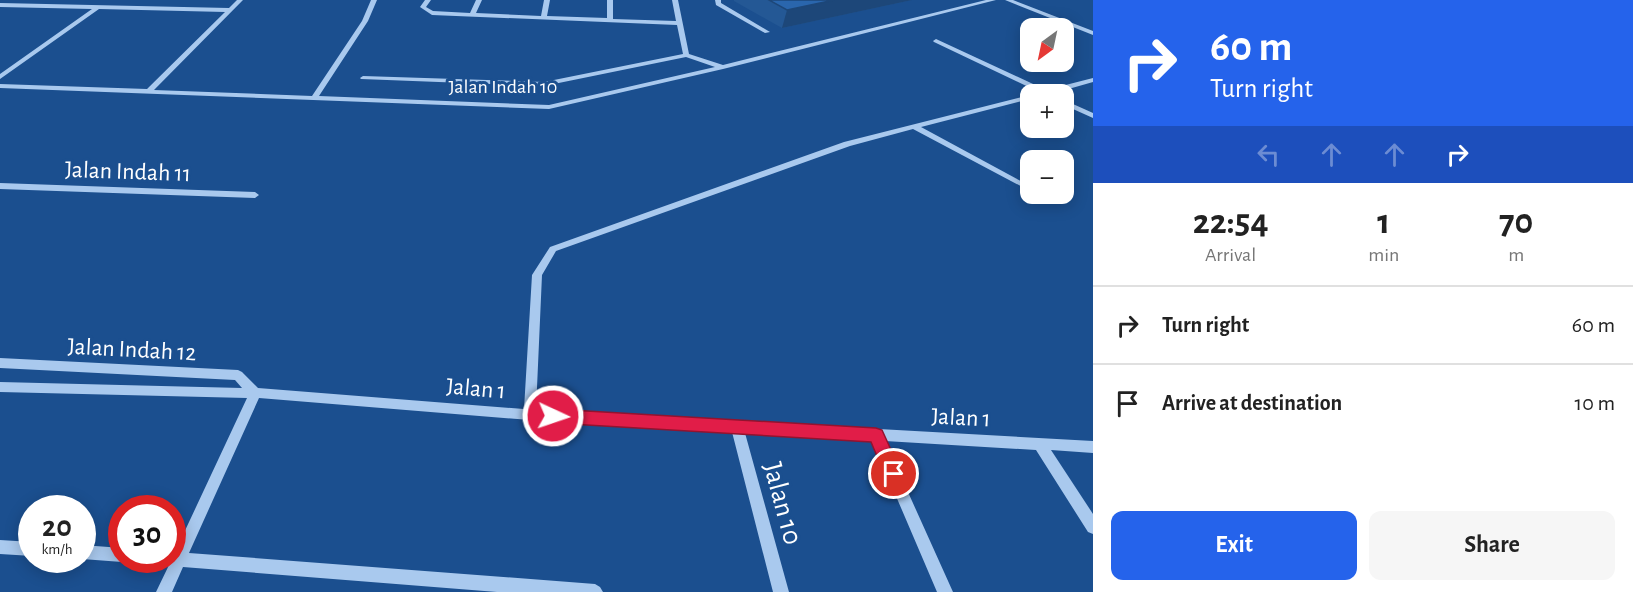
<!DOCTYPE html>
<meta charset="utf-8">
<style>
body{margin:0;font-family:"Alegreya Sans",sans-serif;background:#f6f6f6;color:#222;height:100vh;display:flex;flex-direction:column;font-size:22px;white-space:nowrap}
*{box-sizing:border-box;margin:0}
p{font-size:20px;color:#767676}
.icon{flex:none;width:33px;height:33px;fill:none;stroke:currentColor;stroke-width:2;stroke-linecap:round;stroke-linejoin:round}
.map{position:relative;flex:1;overflow:hidden}
.drawer{display:flex;flex-direction:column;background:#fff;width:540px}
.drawer>*{flex:none}
.guide{background:#2563eb;color:#fff;overflow:hidden}
.needle{width:39px;rotate:213deg}
.buttons{position:absolute;left:1020px;top:18px;display:grid;gap:12px}
.buttons a{display:grid;place-items:center;width:54px;height:54px;border-radius:12px;background:#fff;box-shadow:0 3px 15px #0003;font-size:30px}
.speed{position:absolute;left:18px;top:495px;display:flex;gap:12px;font-size:30px;font-weight:700;text-align:center}
.speed>*{display:grid;place-content:center;width:78px;height:78px;border-radius:50%;background:#fff;box-shadow:0 3px 15px #0003;line-height:1}
.speed small{font-size:15px;font-weight:400}
.speed .limit{border:9px solid #d22;background:#fff;color:#111}
.pin{position:absolute;display:grid;place-items:center;width:51px;height:51px;color:#fff;margin:-26px;border:3px solid #fff;border-radius:50%;box-shadow:0 2px 6px #0007}
.me{position:absolute;width:66px;margin:-33px;rotate:93deg;stroke-linejoin:round;filter:drop-shadow(0 0 4px #0008)}
.turn{display:flex;align-items:center;gap:21px;height:126px;padding:0 18px;font-size:27px}
.turn .icon{width:78px;height:78px;stroke-width:2.5}
.turn b{display:block;font-size:42px;line-height:51px}
.lanes{display:flex;align-items:center;height:57px;padding:0 18px;background:#0003;justify-content:center;gap:30px;direction:ltr}
.lanes .off{opacity:.35}
.eta{display:flex;justify-content:space-evenly;align-items:center;height:102px;text-align:center}
.eta b{font-size:36px;font-weight:600;line-height:42px}
.cta{display:flex;gap:12px;margin-top:auto;padding:12px 18px}
.cta a{flex:1;height:69px;border-radius:12px;background:#2563eb;color:#fff;font-size:24px;font-weight:600;line-height:69px;text-align:center}
.cta a+a{background:#f6f6f6;color:#222}
ul{padding:0;list-style:none}
li{display:flex;align-items:center;gap:18px;height:78px;padding:0 18px;border-top:2px solid #e0e0e0}
li div{flex:1}
li b{display:block;font-size:22px}
li em{font-style:normal}
main{display:flex;flex:1;min-height:0}
.map>svg:first-child{display:block}
</style>
<main>
<div class="map">
<svg width="1093" height="592" viewBox="0 0 1093 592">
<rect width="100%" height="100%" fill="#1b4f8f"/>
<g fill="none" stroke-linecap="round" stroke-linejoin="round">
<!-- minor -->
<path fill="#a9c9ee" fill-rule="evenodd" d="M 237,0 L 243,0 L 154,90 L 312,96 L 362,21 L 371,0 L 377,0 L 368,21 L 319,96 L 549,105 L 715,67 L 686,57 L 544,86 L 361,79 L 360,78 L 363,76 L 544,82 L 683,54 L 677,25 L 432,15 L 420,7 L 425,0 L 431,0 L 426,7 L 433,11 L 470,13 L 476,0 L 482,0 L 476,13 L 541,16 L 544,0 L 550,0 L 547,16 L 607,18 L 607,0 L 613,0 L 613,19 L 676,21 L 672,0 L 678,0 L 689,54 L 723,65 L 986,0 L 996,0 L 723,69 L 549,109 L 0,88 L 0,84 L 147,89 L 225,12 L 99,9 L 0,79 L 0,74 L 92,9 L 0,7 L 0,3 L 229,8 Z
M 715,0 L 721,0 L 721,3 L 770,32 L 765,33 L 716,5 Z
M 1005,0 L 1013,0 L 1093,31 L 1093,35 Z
M 936,39 L 1046,90 L 1093,78 L 1093,82 L 1051,94 L 1038,94 L 1039,92 L 934,42 L 933,41 Z
M 1030,95 L 1030,99 L 921,127 L 1030,186 L 1030,191 L 913,129 L 850,146 L 556,251 L 542,275 L 536,410 L 1093,441 L 1093,453 L 1051,450 L 1093,514 L 1093,534 L 1088,532 L 1036,450 L 885,441 L 953,592 L 937,592 L 872,440 L 745,433 L 789,592 L 773,592 L 732,432 L 530,420 L 259,398 L 189,553 L 595,584 L 600,587 L 603,592 L 497,592 L 183,567 L 172,592 L 156,592 L 169,565 L 165,560 L 172,560 L 172,552 L 175,552 L 247,398 L 0,392 L 0,382 L 242,388 L 235,380 L 0,368 L 0,358 L 238,370 L 242,372 L 258,388 L 524,409 L 532,275 L 550,247 L 844,142 Z
M 1064,100 L 1093,113 L 1093,118 L 1064,105 Z
M 0,183 L 255,192 L 259,195 L 255,198 L 0,189 Z
M 1036,194 L 1046,194 L 1050,197 L 1046,200 Z
M 0,540 L 32,542 L 32,556 L 0,554 Z
M 82,545 L 122,548 L 122,560 L 128,560 L 122,562 L 82,559 Z"/>
</g>
<!-- wall -->
<path fill="#245895" d="M 734,0 L 912,0 L 782,28 L 734,1 Z"/>
<!-- shaded-wall -->
<path fill="#1d4779" d="M 834,0 L 912,0 L 782,28 L 787,10 Z"/>
<!-- building -->
<path fill="#2a66ad" stroke="#1d4779" stroke-width="1.5" d="M 769,0 L 834,0 L 787,10 Z"/>
<!-- route -->
<path fill="#e11d48" stroke="#92132f" stroke-width="1.5" d="M 553,409 L 876,428 L 882,430 L 902,474 L 900,480 L 894,482 L 887,480 L 871,442 L 553,423 L 547,421 L 545,416 L 547,411 Z"/>
<g text-anchor="middle" stroke-width="6" stroke-linejoin="round" paint-order="stroke">
<!-- far-street labels -->
<g font-size="20" fill="#fff" stroke="#1b4f8f">
<text x="503" y="93">Jalan Indah 10</text>
</g>
<!-- street labels -->
<g font-size="24" fill="#fff" stroke="#1b4f8f">
<text transform="translate(128 171) rotate(2)" y="8">Jalan Indah 11</text>
<text transform="translate(132 349) rotate(3)" y="8">Jalan Indah 12</text>
<text transform="translate(476 388) rotate(5)" y="8">Jalan 1</text>
<text transform="translate(961 417) rotate(3)" y="8">Jalan 1</text>
</g>
<!-- near-street labels -->
<g font-size="28" fill="#fff" stroke="#1b4f8f">
<text transform="translate(784 503) rotate(75)" y="10">Jalan 10</text>
</g>
</g>
</svg>
<div class="buttons">
<a><svg class="needle" viewBox="-14 -14 28 28"><path d="M0-13l5 13h-10z" fill="#e53935"/><path d="M0 13l5-13h-10z" fill="#767676"/></svg></a>
<a>+</a>
<a>−</a>
</div>
<div class="speed"><div>20<small>km/h</small></div><div class="limit">30</div></div>
<div class="pin" style="left:894px;top:474px;background:#d93025"><svg class="icon" aria-label="arrive" viewBox="0 0 24 24"><path d="M6 21V4h12l-3 4 3 4H6"/></svg></div>
<svg class="me" style="left:553px;top:416px" viewBox="-20 -20 40 40"><circle r="17" fill="#e11d48" stroke="#fff" stroke-width="3"/><path d="M0-11L8 9 0 5-8 9z" fill="#fff"/></svg>
</div>
<section class="drawer">
<div class="guide">
<div class="turn"><svg class="icon" aria-label="right" viewBox="0 0 24 24"><path d="M7 20v-9h11M14 6l5 5-5 5"/></svg><div><b>60 m</b>Turn right</div></div>
<div class="lanes"><svg class="icon off" aria-label="left" viewBox="0 0 24 24"><path d="M17 20v-9H6M10 6l-5 5 5 5"/></svg><svg class="icon off" aria-label="ahead" viewBox="0 0 24 24"><path d="M12 20V5M6 11l6-6 6 6"/></svg><svg class="icon off" aria-label="ahead" viewBox="0 0 24 24"><path d="M12 20V5M6 11l6-6 6 6"/></svg><svg class="icon" aria-label="right" viewBox="0 0 24 24"><path d="M7 20v-9h11M14 6l5 5-5 5"/></svg></div>
</div>
<div class="eta">
<div><b>22:54</b><p>Arrival</p></div>
<div><b>1</b><p>min</p></div>
<div><b>70</b><p>m</p></div>
</div>
<ul>
<li><svg class="icon" aria-label="right" viewBox="0 0 24 24"><path d="M7 20v-9h11M14 6l5 5-5 5"/></svg><div><b>Turn right</b></div><em>60 m</em></li>
<li><svg class="icon" aria-label="arrive" viewBox="0 0 24 24"><path d="M6 21V4h12l-3 4 3 4H6"/></svg><div><b>Arrive at destination</b></div><em>10 m</em></li>
</ul>
<div class="cta"><a>Exit</a><a>Share</a></div>
</section>
</main>
